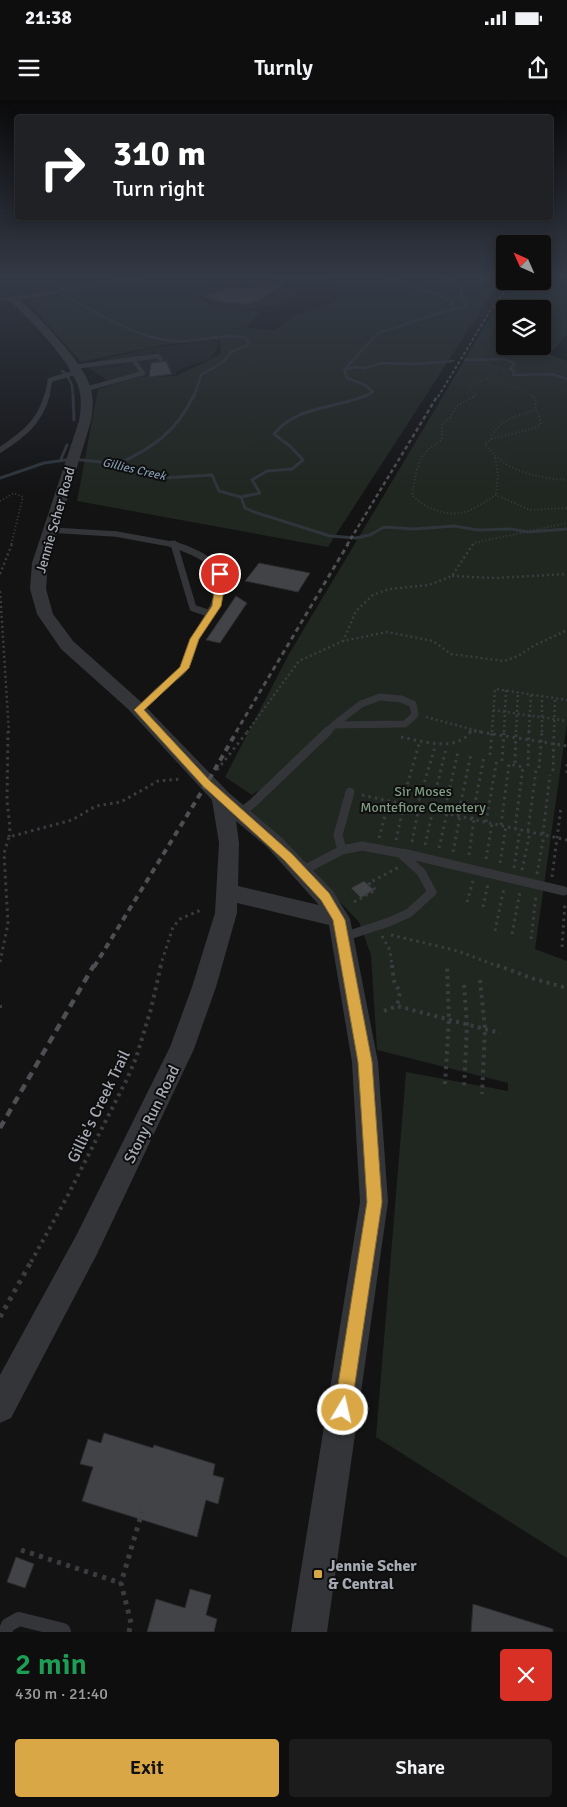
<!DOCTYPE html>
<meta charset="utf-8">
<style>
body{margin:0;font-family:Signika,sans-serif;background:#1c1c1d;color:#f1f3f6;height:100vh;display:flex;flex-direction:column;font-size:19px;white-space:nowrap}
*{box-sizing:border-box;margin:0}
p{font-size:16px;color:#9b9c9e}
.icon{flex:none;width:28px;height:28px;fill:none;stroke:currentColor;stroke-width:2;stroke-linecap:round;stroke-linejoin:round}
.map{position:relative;height:1532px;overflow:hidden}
.panel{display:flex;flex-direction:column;background:#0e0e0f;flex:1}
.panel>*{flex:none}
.hud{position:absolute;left:15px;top:15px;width:538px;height:105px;border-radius:5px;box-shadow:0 2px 12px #0003,0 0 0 1px #2e2e2f;background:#202124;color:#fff;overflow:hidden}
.needle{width:32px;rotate:315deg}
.tools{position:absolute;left:496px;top:135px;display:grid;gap:10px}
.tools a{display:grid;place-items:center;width:55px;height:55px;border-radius:5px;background:#0e0e0f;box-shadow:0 2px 12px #0003,0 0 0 1px #2e2e2f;font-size:25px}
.pin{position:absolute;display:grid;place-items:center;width:42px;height:42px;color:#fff;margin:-21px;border:2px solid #fff;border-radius:50%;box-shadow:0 1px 5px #0007}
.me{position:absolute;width:55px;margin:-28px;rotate:9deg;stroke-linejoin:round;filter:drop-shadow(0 0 4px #0008)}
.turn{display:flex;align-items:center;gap:18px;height:105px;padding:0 15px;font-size:22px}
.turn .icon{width:65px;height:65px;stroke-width:2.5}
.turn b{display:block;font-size:35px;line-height:42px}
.round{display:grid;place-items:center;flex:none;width:52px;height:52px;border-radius:5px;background:#1c1c1d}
.overview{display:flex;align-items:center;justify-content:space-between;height:85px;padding:0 15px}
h1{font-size:30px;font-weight:600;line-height:38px;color:#1e9e55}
.button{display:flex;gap:10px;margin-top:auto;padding:10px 15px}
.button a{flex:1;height:58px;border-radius:5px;background:#d9a745;color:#111;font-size:20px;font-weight:600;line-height:58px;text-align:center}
.button a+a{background:#1c1c1d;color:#f1f3f6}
.status{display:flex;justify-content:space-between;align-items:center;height:35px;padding:0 25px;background:#0e0e0f;direction:ltr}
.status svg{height:14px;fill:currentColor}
header{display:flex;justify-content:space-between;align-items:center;height:65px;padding:0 15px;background:#0e0e0f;font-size:22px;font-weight:600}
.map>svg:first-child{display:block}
</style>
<div class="status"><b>21:38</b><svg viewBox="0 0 49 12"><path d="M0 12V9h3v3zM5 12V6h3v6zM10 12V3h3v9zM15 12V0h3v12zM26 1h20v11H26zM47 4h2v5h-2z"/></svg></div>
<header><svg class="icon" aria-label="menu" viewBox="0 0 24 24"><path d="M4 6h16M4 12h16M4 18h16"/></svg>Turnly<svg class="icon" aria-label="share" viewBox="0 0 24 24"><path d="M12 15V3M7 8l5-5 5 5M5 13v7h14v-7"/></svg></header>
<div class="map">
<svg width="567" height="1532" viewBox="0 0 567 1532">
<rect width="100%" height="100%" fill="#131314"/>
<!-- built -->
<path fill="#1f1f21" d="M 249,178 L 271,178 L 276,180 L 273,182 L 298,193 L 281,204 L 244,209 L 215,205 L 193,190 L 251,179 Z
M 209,241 L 218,242 L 217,249 L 210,259 L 178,270 L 175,275 L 135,279 L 113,285 L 84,264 L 154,247 Z"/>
<!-- green -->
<path fill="#202620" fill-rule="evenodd" d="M 0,178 L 121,178 L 51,190 L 0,196 Z
M 152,178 L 243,178 L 245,179 L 192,190 L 212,205 L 260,212 L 246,228 L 274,230 L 296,215 L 329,204 L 338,198 L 329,181 L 321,178 L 505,178 L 505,180 L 489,198 L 328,447 L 77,401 L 98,289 L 140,277 L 176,276 L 221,254 L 220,240 L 162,245 L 81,262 L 26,200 Z
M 543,178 L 567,178 L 567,235 L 549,254 L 567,261 L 567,623 L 535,849 L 567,861 L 567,1458 L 376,1337 L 406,972 L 508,991 L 508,983 L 377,950 L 371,855 L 359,822 L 307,768 L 248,714 L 259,690 L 252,695 L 225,677 L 289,554 L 483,229 L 517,181 L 542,181 ZM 505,209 L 542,209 L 542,246 L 505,246 Z"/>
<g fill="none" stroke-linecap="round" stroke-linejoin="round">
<!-- stream-far1 -->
<path stroke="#2e353b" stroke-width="2.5" d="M 76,178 L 75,184 L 60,187 L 61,194 C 94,211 141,241 178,241 C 202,241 223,233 247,238 L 248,245 L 231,252 L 223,262 L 201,275 L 194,297
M 446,178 L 462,189 L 461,197 L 468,203 L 463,208 L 453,209
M 465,260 L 503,259 L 515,263 L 510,269 L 514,271 L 513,275 L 552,274 L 567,279
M 345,270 L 354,267 L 364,268 L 382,263 L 418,264 L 453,261
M 62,271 L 65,273
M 68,277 L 72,285 L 73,297
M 364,297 L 373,292 L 365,285 L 347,278 L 344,270 L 378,233 L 453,209 L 452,202 L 440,195 L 389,178"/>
<!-- stream -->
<path stroke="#2e353b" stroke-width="3" d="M 73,295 L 74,320
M 61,359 L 67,345
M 118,364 C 154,347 176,332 194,295
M 0,378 L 44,363 L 73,359 L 119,364 L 162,378 L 212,375 L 219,391 L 241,397 L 260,393 L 252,380 L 267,371 L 292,369 L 303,360 L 290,346 L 274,334 C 298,305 336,309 367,295
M 241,397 L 245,408 L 254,412 L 330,436 L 356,438 L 370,435 L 384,427 L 414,429 L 454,426 L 478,430 L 511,429 L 528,432 L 567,429"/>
</g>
<!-- building -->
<path fill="#424347" stroke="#2d2d30" d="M 286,182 L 258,201 L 246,204 L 227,203 L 202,196 L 230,188 L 251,189 Z
M 166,261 L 172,274 L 149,277 L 151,263 Z
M 259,463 L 310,473 L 298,492 L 245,481 Z
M 236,496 L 247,503 L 220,543 L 206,540 Z
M 364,781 L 374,790 L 361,798 L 351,788 Z
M 104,1333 L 153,1348 L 154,1345 L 215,1364 L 213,1375 L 224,1378 L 218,1404 L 206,1400 L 197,1437 L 82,1401 L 93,1367 L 80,1364 L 88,1339 L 101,1343 Z
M 16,1457 L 34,1464 L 25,1488 L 7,1482 Z
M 190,1489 L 211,1495 L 206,1515 L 217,1519 L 214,1532 L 147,1532 L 156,1499 L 185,1508 Z
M 473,1504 L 553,1529 L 553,1532 L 471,1532 Z"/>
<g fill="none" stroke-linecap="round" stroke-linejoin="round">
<!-- path-far5 -->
<path stroke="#3a3c3f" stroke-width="1" stroke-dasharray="1 2" stroke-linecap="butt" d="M 520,209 L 522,199 L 517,193 L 532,184 L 532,181
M 487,279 L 519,288 L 533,297
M 474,297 L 476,295 L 469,288 L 470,285 L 487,278 L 497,271 L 496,268 L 486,264 L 477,255 L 489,246 L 487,236 L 505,228"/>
<!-- path-far4 -->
<path stroke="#3a3c3f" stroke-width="2" stroke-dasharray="1 2.5" stroke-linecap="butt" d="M 476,295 L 456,307 L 450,318 L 442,324 L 442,340 C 415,355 418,367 412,395 C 426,409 448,418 468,411 C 478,407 487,400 496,395 L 530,410 L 567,408
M 532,295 L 536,299 L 535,310 L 538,312 L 541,324 L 535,328 L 491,339 L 485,344 C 504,371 536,378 567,380
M 491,339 C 496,320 518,316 535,310
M 495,358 L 498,375 L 496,395
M 0,401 L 14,393 L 23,397 L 11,445
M 473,445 L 474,443 L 567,423"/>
<!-- path-far3 -->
<path stroke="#3a3c3f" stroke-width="2.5" stroke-dasharray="2 3" stroke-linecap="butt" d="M 473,444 L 452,476 L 429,485 L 389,489 L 373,495 L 356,511 L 343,541 L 387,532 L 433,541 L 451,554 L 504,561 L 518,556 L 535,545 L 567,530
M 0,474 L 12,444
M 452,476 L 495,478 L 567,474
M 0,491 L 9,632
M 493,610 L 567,621
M 426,617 L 482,632
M 247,632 L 299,561 L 343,541
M 470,632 L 471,630
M 492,632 L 495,589 L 567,600
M 504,632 L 506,590
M 516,632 L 518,592
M 529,632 L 531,594
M 542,632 L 542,596
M 554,632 L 555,598"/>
<!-- path-far2 -->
<path stroke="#3a3c3f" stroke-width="3" stroke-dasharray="2.5 4" stroke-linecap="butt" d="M 8,631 L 7,701 L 10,727 L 9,737
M 474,631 L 567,646
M 401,637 C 422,641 457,653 471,631
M 490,655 L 492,631
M 502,661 L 504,631
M 515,663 L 516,631
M 567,664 L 567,674
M 528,666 L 529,631
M 539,668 L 542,631
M 217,670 L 248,631
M 553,671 L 554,631
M 362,695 L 567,740
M 402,703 L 419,644
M 417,707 L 435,647
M 431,710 L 446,649
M 444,713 L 458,652
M 458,716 L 471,654
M 472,719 L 484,657
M 486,722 L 497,659
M 501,725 L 509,664 L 523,667 L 515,728
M 528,731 L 536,670
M 543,734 L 550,675
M 379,738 L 389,701
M 396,740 L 404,704
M 412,742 L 419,707
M 425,745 L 433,710
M 439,748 L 447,713
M 453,752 L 460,716
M 469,755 L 474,719
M 486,759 L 492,723
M 500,763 L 506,726
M 514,768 L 520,729
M 522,770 L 530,732
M 537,774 L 544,735
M 552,777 L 561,707
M 354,802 L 376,790 L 369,783 L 399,767
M 467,802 L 473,781
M 483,807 L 488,784
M 495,831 L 504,788
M 512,834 L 520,792
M 391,835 L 458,851 L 500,867
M 382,836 L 390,850 L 392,867
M 531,839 L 536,795
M 562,847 L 565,802
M 0,862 L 8,824 L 4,753 L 9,737 L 72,720 L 96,706 L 121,702 L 158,681 L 182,679
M 160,867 L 173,827 L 180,819 L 203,809"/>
<!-- path-far1 -->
<path stroke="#3a3c3f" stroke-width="4" stroke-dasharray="3 4.5" stroke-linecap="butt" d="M 392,865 L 394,881 L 400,892 L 397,906
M 497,865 L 531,878 L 567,888
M 480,880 L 485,929 L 482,994
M 464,885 L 467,924 L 464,990
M 0,905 L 0,911
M 384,911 L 397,906 L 500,933
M 445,984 L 449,919 L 447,868
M 31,1162 L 67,1097 L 127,979 L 136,958 L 151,909 L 161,865"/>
<!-- path -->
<path stroke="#3a3c3f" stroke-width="5" stroke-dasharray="4 5.5" stroke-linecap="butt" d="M 0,1217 L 32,1160
M 21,1450 L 121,1483
M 129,1532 L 131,1523 L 121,1483 L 142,1412"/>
<!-- service-far4 -->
<path stroke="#343538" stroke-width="4.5" d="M 73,267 L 158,256 L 161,259
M 86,289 L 143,273 L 133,259
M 47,297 L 50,280 L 77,272"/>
<!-- service-far3 -->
<path stroke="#343538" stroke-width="5.5" d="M 0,350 C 23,335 40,322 47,295
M 50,430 L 116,434 L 176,445"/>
<!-- service-far2 -->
<path stroke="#343538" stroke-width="7" d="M 174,444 L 193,508 L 211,514
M 380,597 L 401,599 L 413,604 L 415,615 L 405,624 L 334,625 L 361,604 Z
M 139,610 C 147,602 155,593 164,586 C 170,580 179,576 184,569 C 192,558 192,544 198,533 C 229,483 233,464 172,444
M 327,632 L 334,625"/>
<!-- service-far1 -->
<path stroke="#343538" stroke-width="9" d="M 239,714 L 253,703 L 328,631
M 342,750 L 338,735 L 350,692
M 403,753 L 564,791
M 302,771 L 342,750 L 362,746 L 400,753 L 421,772 L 432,792 L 409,813 L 389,822 L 343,837"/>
<!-- service -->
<path stroke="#343538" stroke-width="14" d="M 5,1532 L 8,1525 L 19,1519 L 63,1530 L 64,1532"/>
<!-- tertiary -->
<path fill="#343538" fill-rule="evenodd" d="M 122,178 L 143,178 L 138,181 L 20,200 C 40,218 82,261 90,286 C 94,298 93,309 91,321 L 48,463 L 46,489 L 53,514 L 73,541 L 140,601 L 229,693 L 281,737 L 333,791 L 350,819 L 378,962 L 388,1102 L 327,1532 L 291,1532 L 360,1102 L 352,962 L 329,825 L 237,803 L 237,813 L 216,887 L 194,949 L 97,1154 L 11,1318 L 0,1323 L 0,1275 L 77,1134 L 170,947 L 192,887 L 215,813 L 219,743 L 212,700 L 128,609 L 61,549 L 37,514 L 30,489 L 32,463 L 79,321 C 81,309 82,297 78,286 C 70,261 30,219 10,201 L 1,201 L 0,198 L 58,190 L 63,187 ZM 236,721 L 267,747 L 319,805 L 238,786 L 239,743 Z"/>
<!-- rail-far4 -->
<path stroke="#4d4f53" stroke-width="2" stroke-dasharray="3 2.5" stroke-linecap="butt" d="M 438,297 L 490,211 L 512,181"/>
<!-- rail-far3 -->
<path stroke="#4d4f53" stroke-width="2.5" stroke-dasharray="4 3" stroke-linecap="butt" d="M 347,445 L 438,295"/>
<!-- rail-far2 -->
<path stroke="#4d4f53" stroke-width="3" stroke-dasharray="5 4" stroke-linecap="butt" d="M 236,632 L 348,444"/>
<!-- rail-far1 -->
<path stroke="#4d4f53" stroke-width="4" stroke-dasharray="6 5" stroke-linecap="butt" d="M 94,867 L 207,683 L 237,631"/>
<!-- rail -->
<path stroke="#4d4f53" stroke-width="4.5" stroke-dasharray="8 6" stroke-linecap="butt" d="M 0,1028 L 94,865"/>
</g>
<!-- sky -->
<linearGradient id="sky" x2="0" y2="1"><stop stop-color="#0a0a0b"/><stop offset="0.45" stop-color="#333945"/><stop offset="1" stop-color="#333945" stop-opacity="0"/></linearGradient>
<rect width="567" height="392" fill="url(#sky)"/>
<!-- route -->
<path fill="#d9a745" stroke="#8d6d2d" d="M 217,472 L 224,474 L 224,490 L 221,506 L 199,539 L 189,568 L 144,610 L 210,681 L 292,754 L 329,793 L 345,820 L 372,962 L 382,1102 L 351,1310 L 349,1316 L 343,1319 L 337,1316 L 334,1310 L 367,1102 L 358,962 L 333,820 L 321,800 L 284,760 L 203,686 L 134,610 L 180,567 L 190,539 L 212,506 Z"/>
<!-- markers -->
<rect fill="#d9a745" stroke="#0e0e0f" stroke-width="2" x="313" y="1469" width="10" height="10" rx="2.5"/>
<g text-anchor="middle" stroke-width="4" stroke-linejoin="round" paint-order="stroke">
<!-- far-water labels -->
<g font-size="12" font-style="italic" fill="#8197aa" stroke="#0e0e0f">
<text transform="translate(134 369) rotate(13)" y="4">Gillies Creek</text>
</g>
<!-- street labels -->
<g font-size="14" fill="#a6aab3" stroke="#0e0e0f">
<text transform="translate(55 420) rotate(-74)" y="5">Jennie Scher Road</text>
</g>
<!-- park labels -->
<g font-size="14" fill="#7f9b81" stroke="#0e0e0f">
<text x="423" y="696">Sir Moses<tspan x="423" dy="16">Montefiore Cemetery</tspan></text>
</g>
<!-- near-street labels -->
<g font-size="16" fill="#a6aab3" stroke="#0e0e0f">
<text transform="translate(98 1006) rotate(-64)" y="6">Gillie's Creek Trail</text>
<text transform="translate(151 1014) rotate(-64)" y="6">Stony Run Road</text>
</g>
<!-- near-poi labels -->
<g font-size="16" font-weight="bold" fill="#a6aab3" stroke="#0e0e0f" text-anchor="start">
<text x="328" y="1471">Jennie Scher<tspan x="328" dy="18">&amp; Central</tspan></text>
</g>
</g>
</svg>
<div class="tools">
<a><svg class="needle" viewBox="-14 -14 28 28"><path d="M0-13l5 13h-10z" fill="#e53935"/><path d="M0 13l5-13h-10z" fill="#9b9c9e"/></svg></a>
<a><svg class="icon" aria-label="layers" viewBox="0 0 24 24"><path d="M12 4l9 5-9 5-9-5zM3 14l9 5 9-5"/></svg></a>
</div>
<div class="pin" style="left:220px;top:474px;background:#d93025"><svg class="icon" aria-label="arrive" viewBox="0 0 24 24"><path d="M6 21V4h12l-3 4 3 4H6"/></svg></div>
<svg class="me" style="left:343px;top:1310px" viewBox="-20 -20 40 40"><circle r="17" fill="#d9a745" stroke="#fff" stroke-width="3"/><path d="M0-11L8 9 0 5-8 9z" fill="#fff"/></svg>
<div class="hud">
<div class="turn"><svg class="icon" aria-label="right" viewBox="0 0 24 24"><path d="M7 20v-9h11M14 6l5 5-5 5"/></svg><div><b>310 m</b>Turn right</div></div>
</div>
</div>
<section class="panel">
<div class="overview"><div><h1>2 min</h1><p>430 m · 21:40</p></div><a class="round" style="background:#d93025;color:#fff"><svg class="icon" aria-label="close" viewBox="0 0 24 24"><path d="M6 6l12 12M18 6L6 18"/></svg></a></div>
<div class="button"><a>Exit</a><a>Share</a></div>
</section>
